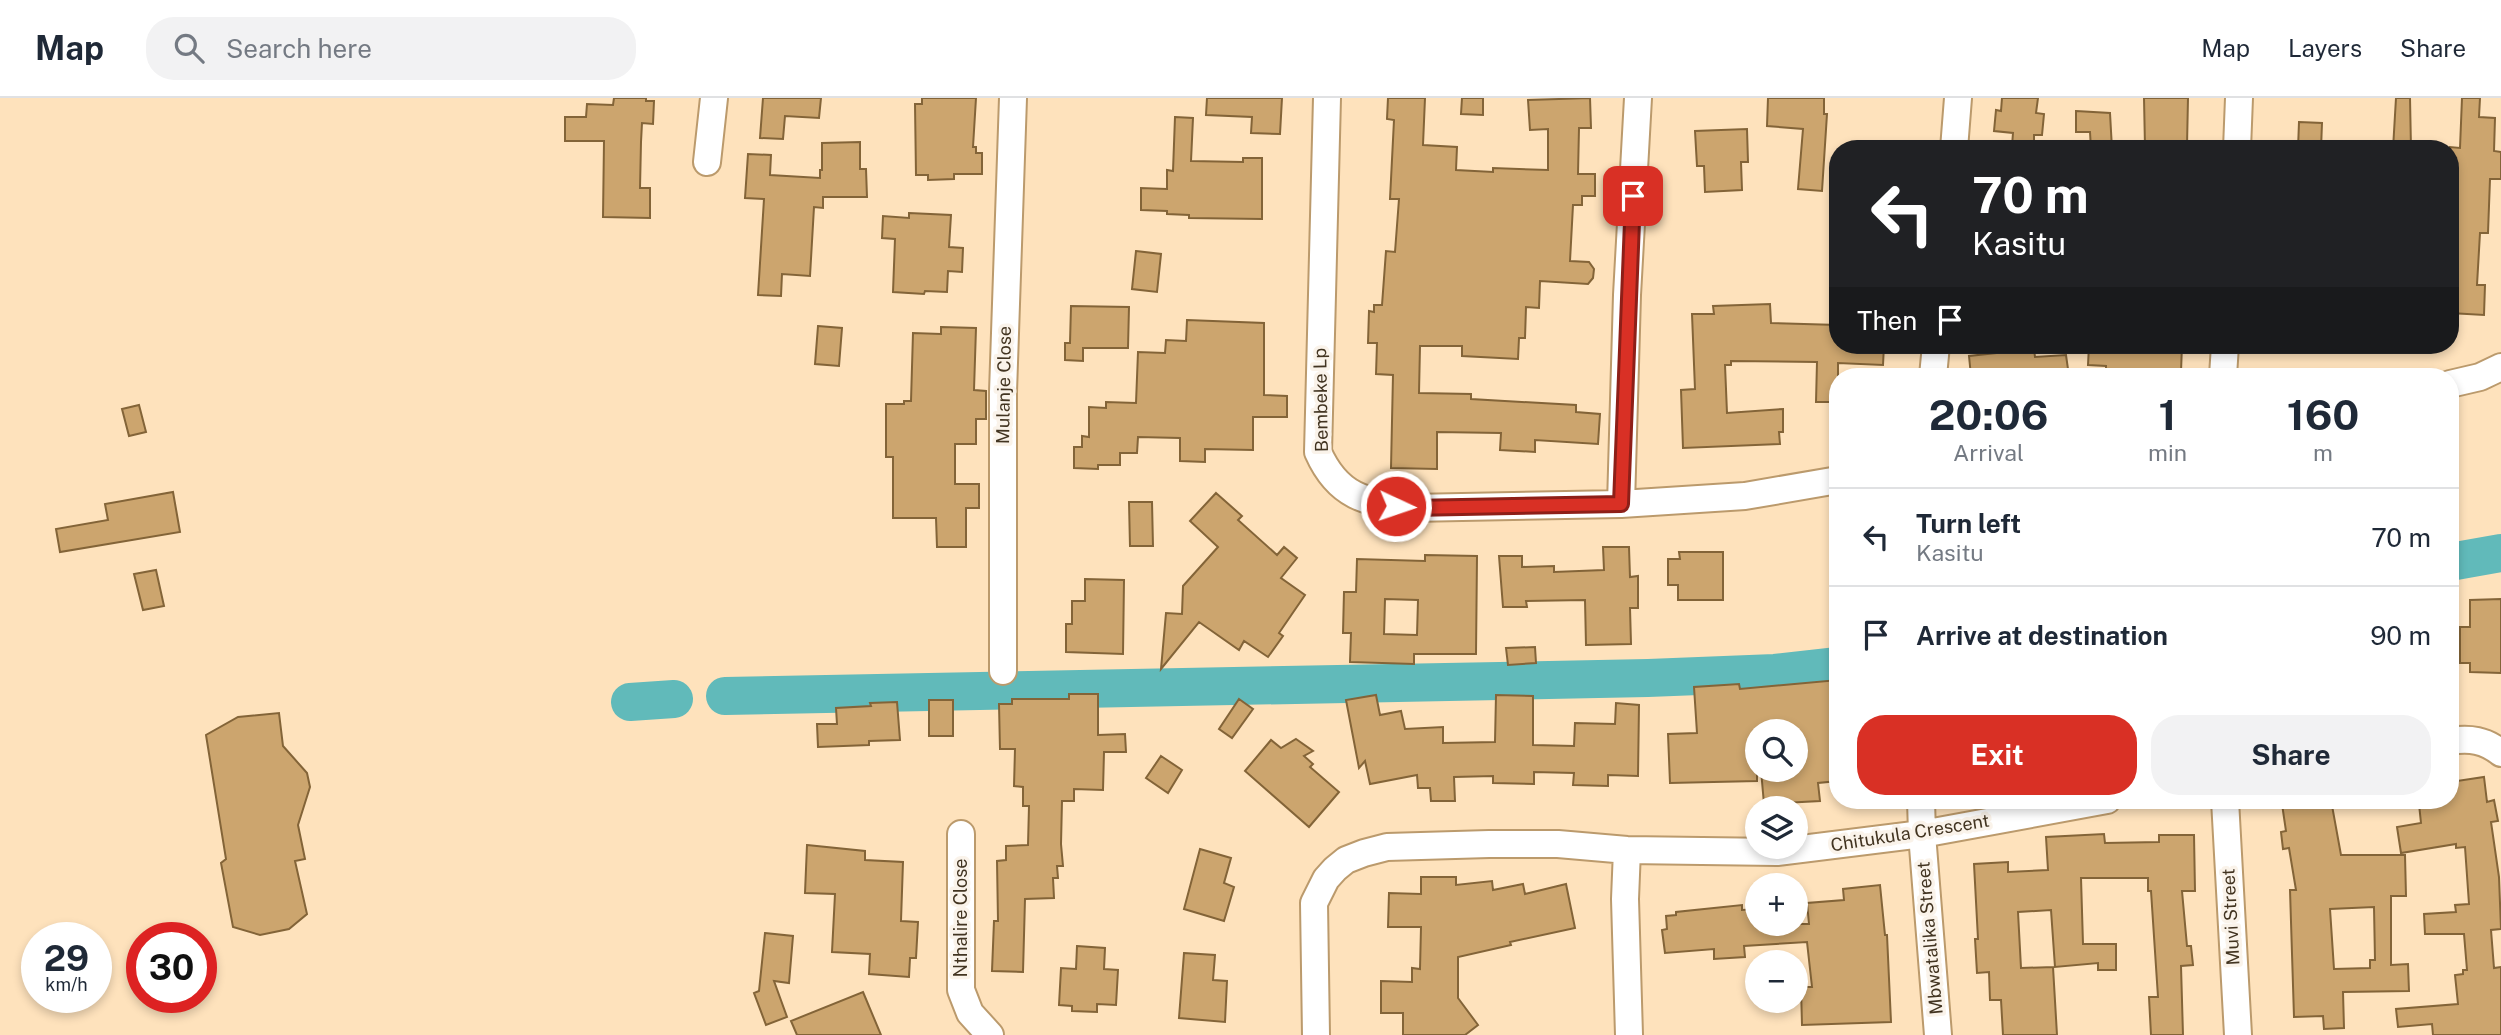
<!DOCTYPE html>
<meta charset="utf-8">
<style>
body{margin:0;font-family:"Public Sans",sans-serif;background:#f2f2f3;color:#1f2937;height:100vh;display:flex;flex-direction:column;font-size:26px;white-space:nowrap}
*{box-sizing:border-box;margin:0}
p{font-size:23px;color:#747a83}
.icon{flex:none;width:38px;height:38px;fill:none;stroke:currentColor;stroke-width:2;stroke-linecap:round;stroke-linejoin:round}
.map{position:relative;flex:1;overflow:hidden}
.sheet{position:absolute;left:1829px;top:270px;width:630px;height:441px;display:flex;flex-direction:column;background:#fff;border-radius:28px;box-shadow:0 4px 10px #0003}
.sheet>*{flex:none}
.hud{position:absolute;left:1829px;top:42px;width:630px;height:214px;border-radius:28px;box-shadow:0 4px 10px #0003;background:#202124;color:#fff;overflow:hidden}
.fabs{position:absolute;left:1745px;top:621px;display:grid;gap:14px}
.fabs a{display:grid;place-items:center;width:63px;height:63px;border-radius:50%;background:#fff;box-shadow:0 4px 10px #0003;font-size:35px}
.speed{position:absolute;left:21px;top:824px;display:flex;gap:14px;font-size:35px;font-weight:700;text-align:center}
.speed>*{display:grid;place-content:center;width:91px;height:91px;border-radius:50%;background:#fff;box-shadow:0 4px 10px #0003;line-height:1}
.speed small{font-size:18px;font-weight:400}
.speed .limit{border:10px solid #d22;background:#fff;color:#111}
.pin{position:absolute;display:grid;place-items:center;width:60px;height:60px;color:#fff;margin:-30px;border-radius:14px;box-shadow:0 4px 10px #0006}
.me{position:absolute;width:77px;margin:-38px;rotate:93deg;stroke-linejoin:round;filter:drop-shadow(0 0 5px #0008)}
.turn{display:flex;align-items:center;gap:24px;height:147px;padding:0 28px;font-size:32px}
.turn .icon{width:91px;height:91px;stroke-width:2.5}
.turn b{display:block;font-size:49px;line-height:60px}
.then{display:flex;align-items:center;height:66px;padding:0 28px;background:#0003;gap:14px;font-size:26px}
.eta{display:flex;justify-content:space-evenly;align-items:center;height:119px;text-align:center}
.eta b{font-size:42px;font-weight:700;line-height:49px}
.primary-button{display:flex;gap:14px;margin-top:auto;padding:14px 28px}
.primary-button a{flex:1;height:80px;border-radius:28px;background:#d93025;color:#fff;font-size:28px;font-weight:700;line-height:80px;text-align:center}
.primary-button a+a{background:#f2f2f3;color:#1f2937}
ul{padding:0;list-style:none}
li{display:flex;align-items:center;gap:21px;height:98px;padding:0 28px;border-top:2px solid #e0e1e3}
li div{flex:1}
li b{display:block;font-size:26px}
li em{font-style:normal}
header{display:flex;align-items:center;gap:42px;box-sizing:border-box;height:98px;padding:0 35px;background:#fff;border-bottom:2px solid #e0e1e3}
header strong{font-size:33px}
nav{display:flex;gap:38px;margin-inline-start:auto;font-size:24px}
.search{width:490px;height:63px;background:#f2f2f3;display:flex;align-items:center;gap:18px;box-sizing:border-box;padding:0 24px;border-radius:28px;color:#747a83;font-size:26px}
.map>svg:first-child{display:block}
</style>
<header>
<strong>Map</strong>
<div class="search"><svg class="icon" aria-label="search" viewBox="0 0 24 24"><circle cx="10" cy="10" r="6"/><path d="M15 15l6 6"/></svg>Search here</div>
<nav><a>Map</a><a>Layers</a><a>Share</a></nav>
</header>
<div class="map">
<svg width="2501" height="937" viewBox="0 0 2501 937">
<rect width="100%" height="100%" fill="#fee2bc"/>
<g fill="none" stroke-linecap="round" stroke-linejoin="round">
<!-- river -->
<path stroke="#61baba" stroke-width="38" d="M 2450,464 L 2501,455
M 725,598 L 1648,580 L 1775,575 L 1838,568
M 630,604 L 674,601"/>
</g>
<!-- building -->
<path fill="#cca56e" stroke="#836438" stroke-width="2" fill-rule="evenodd" d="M 614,0 L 646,0 L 646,3 L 654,3 L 653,26 L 642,25 L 641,44 L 640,90 L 650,90 L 650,120 L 603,119 L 604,43 L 565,43 L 565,19 L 586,19 L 587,6 L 613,7 Z
M 763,0 L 821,0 L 819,20 L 785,18 L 783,41 L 760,40 Z
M 922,0 L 976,0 L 973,49 L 976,49 L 976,55 L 982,55 L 982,76 L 954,76 L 954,81 L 928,82 L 928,77 L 916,77 L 915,6 L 922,6 Z
M 1207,0 L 1282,0 L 1280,36 L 1251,35 L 1252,19 L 1206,17 Z
M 1388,0 L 1425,0 L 1423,47 L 1457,49 L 1456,72 L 1493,74 L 1493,70 L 1548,72 L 1548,31 L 1530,32 L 1528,2 L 1590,0 L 1591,30 L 1579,30 L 1578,76 L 1595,76 L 1595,98 L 1582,98 L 1582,107 L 1573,107 L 1570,163 L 1589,164 L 1594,171 L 1593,180 L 1588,186 L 1540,183 L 1539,210 L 1526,209 L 1525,240 L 1519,240 L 1518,261 L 1462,258 L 1462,248 L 1420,248 L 1419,295 L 1471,296 L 1471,301 L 1576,307 L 1576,314 L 1600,316 L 1598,346 L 1535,342 L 1535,354 L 1500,352 L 1501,335 L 1437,334 L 1437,371 L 1391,370 L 1393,277 L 1376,276 L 1377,245 L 1368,245 L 1369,213 L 1374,214 L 1374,207 L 1382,207 L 1386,153 L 1395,154 L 1399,101 L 1390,101 L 1394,22 L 1387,21 Z
M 1462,0 L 1483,0 L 1483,17 L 1461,16 Z
M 1768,0 L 1824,0 L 1824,16 L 1827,16 L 1822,93 L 1798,91 L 1803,31 L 1767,28 Z
M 2002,0 L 2038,0 L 2036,15 L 2044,16 L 2042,37 L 2034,37 L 2034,49 L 2012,48 L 2013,35 L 1994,33 L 1996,12 L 2001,13 Z
M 2144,0 L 2188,0 L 2187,48 L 2145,49 Z
M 2396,0 L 2410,0 L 2411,51 L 2393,51 Z
M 2462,0 L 2480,0 L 2479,19 L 2495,20 L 2494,53 L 2501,54 L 2501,81 L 2490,81 L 2488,135 L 2480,135 L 2477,187 L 2485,187 L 2484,217 L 2450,215 L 2450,49 L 2460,50 Z
M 2076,13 L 2110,15 L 2112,51 L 2091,51 L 2090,34 L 2076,34 Z
M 1175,19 L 1193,20 L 1191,63 L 1243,64 L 1243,60 L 1262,60 L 1262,121 L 1189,120 L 1189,117 L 1167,116 L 1167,113 L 1141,112 L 1141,90 L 1167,91 L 1167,72 L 1173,73 Z
M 2299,24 L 2322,25 L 2321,51 L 2298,51 Z
M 1747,31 L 1748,64 L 1741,64 L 1742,92 L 1705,94 L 1704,68 L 1697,68 L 1695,33 Z
M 860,44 L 860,71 L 866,71 L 867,99 L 823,99 L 823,110 L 814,109 L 810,178 L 782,176 L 781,198 L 758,197 L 764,101 L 745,100 L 748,56 L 771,57 L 770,77 L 820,80 L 820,72 L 822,72 L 822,45 Z
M 909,115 L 951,117 L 949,149 L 963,150 L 962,174 L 948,173 L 947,194 L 925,193 L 924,196 L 893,194 L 895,141 L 882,140 L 883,118 L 909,120 Z
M 1136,153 L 1161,156 L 1157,194 L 1132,191 Z
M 1770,206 L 1771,225 L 1838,227 L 1838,247 L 1884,247 L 1883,267 L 1838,265 L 1838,304 L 1816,304 L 1817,264 L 1731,263 L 1731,267 L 1725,267 L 1727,315 L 1783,311 L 1783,334 L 1779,334 L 1780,346 L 1683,350 L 1681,292 L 1695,291 L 1692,216 L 1714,216 L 1713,208 Z
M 1071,208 L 1129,209 L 1128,250 L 1083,250 L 1083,263 L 1065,262 L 1065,245 L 1070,245 Z
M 1187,222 L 1264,225 L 1264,297 L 1287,298 L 1287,319 L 1253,319 L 1253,352 L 1205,351 L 1205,364 L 1180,363 L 1180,340 L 1138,339 L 1137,355 L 1120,355 L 1120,367 L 1098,367 L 1098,371 L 1074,370 L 1074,349 L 1082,349 L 1082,338 L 1089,339 L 1089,309 L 1106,310 L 1106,304 L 1136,305 L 1138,254 L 1165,255 L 1166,242 L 1186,243 Z
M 818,228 L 842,230 L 839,268 L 815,266 Z
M 941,229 L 976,230 L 974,292 L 986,293 L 986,321 L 976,321 L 976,346 L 955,346 L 955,386 L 979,386 L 979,410 L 966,410 L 966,449 L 937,449 L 936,420 L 893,420 L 893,359 L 886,359 L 886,306 L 904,306 L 904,303 L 911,303 L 913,235 L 941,236 Z
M 2089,247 L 2182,247 L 2181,274 L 2160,273 L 2154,278 L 2106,278 L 2106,268 L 2088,267 Z
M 2034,251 L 2035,259 L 2066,257 L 2069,278 L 1971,278 L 1969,258 Z
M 139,307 L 146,334 L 129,338 L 122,311 Z
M 173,394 L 180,434 L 60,454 L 56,431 L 108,422 L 105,406 Z
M 1216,395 L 1242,418 L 1238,422 L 1277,457 L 1284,449 L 1297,460 L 1281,480 L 1305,497 L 1279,535 L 1283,538 L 1268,559 L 1244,543 L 1239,552 L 1199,524 L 1161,571 L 1166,515 L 1182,516 L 1183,488 L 1218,449 L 1190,423 Z
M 1129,404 L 1152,404 L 1153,448 L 1130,448 Z
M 1603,449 L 1629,449 L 1630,479 L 1638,478 L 1638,510 L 1630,510 L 1631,546 L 1586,547 L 1585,502 L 1526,503 L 1527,509 L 1503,509 L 1499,458 L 1522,458 L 1522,469 L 1554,468 L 1554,474 L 1604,472 Z
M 1679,454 L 1723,454 L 1723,502 L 1678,502 L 1678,487 L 1668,487 L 1668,461 L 1680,461 Z
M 1425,457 L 1477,458 L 1476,556 L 1414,556 L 1414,566 L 1350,564 L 1351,535 L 1343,535 L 1344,494 L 1356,494 L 1357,461 L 1425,463 ZM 1385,501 L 1418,502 L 1417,537 L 1384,536 Z
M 156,472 L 164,508 L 143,512 L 134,476 Z
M 1085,481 L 1124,482 L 1123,556 L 1066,554 L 1066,526 L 1072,526 L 1072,503 L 1085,503 Z
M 2501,501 L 2501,575 L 2470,574 L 2470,565 L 2460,565 L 2460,529 L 2470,529 L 2470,502 Z
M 1535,549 L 1536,565 L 1508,567 L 1506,550 Z
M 1838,582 L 1838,683 L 1818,685 L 1820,703 L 1764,706 L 1761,672 L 1796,672 L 1796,634 L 1757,634 L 1757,683 L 1670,685 L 1668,636 L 1697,635 L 1694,589 L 1739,586 L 1740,591 Z
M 1069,596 L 1098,596 L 1098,637 L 1125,636 L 1126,654 L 1104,654 L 1103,692 L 1074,691 L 1074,703 L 1062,703 L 1061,746 L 1063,768 L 1057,768 L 1058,780 L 1053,780 L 1054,800 L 1025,801 L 1023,874 L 992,873 L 994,823 L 998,823 L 997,763 L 1006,762 L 1006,748 L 1028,747 L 1029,708 L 1023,708 L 1023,689 L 1014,688 L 1015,651 L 1000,651 L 999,606 L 1012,606 L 1012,601 L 1069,601 Z
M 1376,597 L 1380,617 L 1401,613 L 1405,631 L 1443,629 L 1443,645 L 1495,644 L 1496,597 L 1533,598 L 1533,647 L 1574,648 L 1575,625 L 1615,626 L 1616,605 L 1639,607 L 1638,678 L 1608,677 L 1608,688 L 1573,687 L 1574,675 L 1534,674 L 1534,686 L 1493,685 L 1493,678 L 1454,679 L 1455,703 L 1431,703 L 1430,690 L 1418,690 L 1417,677 L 1370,686 L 1365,663 L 1359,670 L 1346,602 Z
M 1239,601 L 1253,611 L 1232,640 L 1219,631 Z
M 929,602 L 953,602 L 953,638 L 929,638 Z
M 897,604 L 900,642 L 869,643 L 869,647 L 818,649 L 817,626 L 837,626 L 836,610 L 871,608 L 870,605 Z
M 279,615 L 283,648 L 307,675 L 310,689 L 298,727 L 305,761 L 295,763 L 307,816 L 289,831 L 260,837 L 233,829 L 221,765 L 226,761 L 206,637 L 238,619 Z
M 1296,641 L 1313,653 L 1304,658 L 1313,666 L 1310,669 L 1339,694 L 1309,729 L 1245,673 L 1271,642 L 1281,650 Z
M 1161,658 L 1182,672 L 1168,695 L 1146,680 Z
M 2484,679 L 2487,704 L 2494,702 L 2498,723 L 2491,724 L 2499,779 L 2501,831 L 2491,832 L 2494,870 L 2501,869 L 2501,937 L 2433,937 L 2432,926 L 2398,929 L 2396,911 L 2458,906 L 2455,877 L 2463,876 L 2463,872 L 2467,872 L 2464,836 L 2425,836 L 2424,816 L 2456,814 L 2455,807 L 2469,806 L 2465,749 L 2456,750 L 2456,746 L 2401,755 L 2397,729 L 2421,725 L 2419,706 L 2450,702 L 2450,684 Z
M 2307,702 L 2331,702 L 2341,757 L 2405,757 L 2406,798 L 2391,798 L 2391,867 L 2408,866 L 2409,893 L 2343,894 L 2344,930 L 2324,931 L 2323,918 L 2294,919 L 2290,792 L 2296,792 L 2289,750 L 2283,751 L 2281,734 L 2286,733 L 2282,706 ZM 2374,809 L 2375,862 L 2370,862 L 2370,870 L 2334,871 L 2330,811 Z
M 2104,736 L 2105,745 L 2159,744 L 2159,737 L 2194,737 L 2195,793 L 2182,793 L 2187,848 L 2191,848 L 2193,867 L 2181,868 L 2183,937 L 2151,937 L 2149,899 L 2158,899 L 2151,793 L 2148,793 L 2148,780 L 2081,780 L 2083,846 L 2116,846 L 2116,872 L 2098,872 L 2098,865 L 2055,869 L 2051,812 L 2018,814 L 2021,870 L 2053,869 L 2057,937 L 2003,937 L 2001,902 L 1990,902 L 1989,874 L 1977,875 L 1975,841 L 1978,841 L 1974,766 L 2008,764 L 2008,774 L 2048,772 L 2046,739 Z
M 807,747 L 865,753 L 865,762 L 903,764 L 901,823 L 918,824 L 916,860 L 910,860 L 909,879 L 869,876 L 870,856 L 832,854 L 835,796 L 805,795 Z
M 1200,751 L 1231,760 L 1224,785 L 1234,789 L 1224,823 L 1184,811 Z
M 1421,779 L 1456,779 L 1456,787 L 1492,783 L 1493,792 L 1523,786 L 1525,796 L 1566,786 L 1575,830 L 1510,844 L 1511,847 L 1458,859 L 1458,900 L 1478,927 L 1465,937 L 1403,937 L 1403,915 L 1381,915 L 1381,883 L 1412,884 L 1412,870 L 1420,871 L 1421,829 L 1388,829 L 1389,795 L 1421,796 Z
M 1880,787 L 1885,837 L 1887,837 L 1891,924 L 1802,927 L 1801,889 L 1812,889 L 1807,844 L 1744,848 L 1745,859 L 1714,861 L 1714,851 L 1665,855 L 1662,832 L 1667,831 L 1666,818 L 1676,817 L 1676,814 L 1742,807 L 1742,812 L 1757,811 L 1757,826 L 1809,826 L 1807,805 L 1844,802 L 1843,791 Z
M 765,835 L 793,838 L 789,885 L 774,883 L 787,919 L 766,927 L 754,895 L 759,893 Z
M 1077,848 L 1105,850 L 1104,871 L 1118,872 L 1116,907 L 1097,906 L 1097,914 L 1072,913 L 1072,908 L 1059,907 L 1061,870 L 1076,871 Z
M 1184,855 L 1215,857 L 1213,882 L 1227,883 L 1225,924 L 1179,920 Z
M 863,894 L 881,937 L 797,937 L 791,923 Z"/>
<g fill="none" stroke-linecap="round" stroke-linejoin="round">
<!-- minor casing -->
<g stroke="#bb9a6c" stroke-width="30">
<path id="minor" d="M 1327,0 L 1318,354 C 1338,399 1365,404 1411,410 L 1621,406 L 1745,398 L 1838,382
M 1954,51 L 1958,0
M 2237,51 L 2239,0
M 707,64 L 714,0
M 1933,278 L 1936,247
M 2223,278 L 2225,247
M 2450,286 L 2480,279 L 2501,269
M 1621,406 L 1627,197 L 1638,0
M 1003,573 L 1003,294 L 1013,0
M 2450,643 C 2470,640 2485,642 2501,655
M 1921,702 L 1922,736 L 1938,937
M 2225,702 L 2238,937
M 961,736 L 961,892 L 970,915 L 990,937
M 1627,752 L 1625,801 L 1629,937
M 1316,937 L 1314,805 L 1326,781 L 1335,771 L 1346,762 L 1364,755 L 1387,749 L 1489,746 L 1558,746 L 1627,752 L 1777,754 L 1922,736 L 2107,702"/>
</g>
<!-- minor -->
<use href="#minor" stroke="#fff" stroke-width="26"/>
</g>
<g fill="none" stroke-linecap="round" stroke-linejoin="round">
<!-- route casing -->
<g stroke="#8d1f18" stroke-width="18">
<path id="route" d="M 1396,408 L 1411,410 L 1621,406 L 1633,98"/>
</g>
<!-- route -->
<use href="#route" stroke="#d93025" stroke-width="12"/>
</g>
<g text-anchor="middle" stroke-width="7" stroke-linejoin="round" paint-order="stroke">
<!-- street labels -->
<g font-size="18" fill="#423421" stroke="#faf3ea">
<text transform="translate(1004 287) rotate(-89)" y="6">Mulanje Close</text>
<text transform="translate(1321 302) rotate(-91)" y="6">Bembeke Lp</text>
<text transform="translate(1910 735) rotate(-9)" y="6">Chitukula Crescent</text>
<text transform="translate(2231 819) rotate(-93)" y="6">Muvi Street</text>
<text transform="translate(961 820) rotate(-90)" y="6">Nthalire Close</text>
<text transform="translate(1930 840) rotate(-95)" y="6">Mbwatalika Street</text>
</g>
</g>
</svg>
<div class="fabs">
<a><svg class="icon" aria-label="search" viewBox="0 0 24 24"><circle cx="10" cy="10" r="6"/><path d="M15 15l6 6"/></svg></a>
<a><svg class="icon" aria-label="layers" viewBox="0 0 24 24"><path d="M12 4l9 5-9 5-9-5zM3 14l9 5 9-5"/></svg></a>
<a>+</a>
<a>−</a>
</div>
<div class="speed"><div>29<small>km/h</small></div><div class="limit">30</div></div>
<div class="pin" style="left:1633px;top:98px;background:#d93025"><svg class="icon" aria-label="arrive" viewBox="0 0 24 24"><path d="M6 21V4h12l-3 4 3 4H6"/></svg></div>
<svg class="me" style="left:1396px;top:408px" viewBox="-20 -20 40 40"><circle r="17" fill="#d93025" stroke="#fff" stroke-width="3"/><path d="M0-11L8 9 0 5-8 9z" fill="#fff"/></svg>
<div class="hud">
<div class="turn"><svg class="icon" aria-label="left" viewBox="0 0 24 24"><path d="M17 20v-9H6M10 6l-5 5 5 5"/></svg><div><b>70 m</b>Kasitu</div></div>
<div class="then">Then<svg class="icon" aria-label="arrive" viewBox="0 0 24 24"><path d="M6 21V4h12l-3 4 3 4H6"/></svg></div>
</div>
<section class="sheet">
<div class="eta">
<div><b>20:06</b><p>Arrival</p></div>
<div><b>1</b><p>min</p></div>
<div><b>160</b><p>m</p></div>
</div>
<ul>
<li><svg class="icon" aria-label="left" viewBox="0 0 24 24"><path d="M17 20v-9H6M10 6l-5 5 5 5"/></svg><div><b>Turn left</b><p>Kasitu</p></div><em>70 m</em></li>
<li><svg class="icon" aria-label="arrive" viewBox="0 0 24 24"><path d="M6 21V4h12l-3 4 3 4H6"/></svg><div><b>Arrive at destination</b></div><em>90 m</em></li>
</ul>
<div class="primary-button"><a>Exit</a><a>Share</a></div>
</section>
</div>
